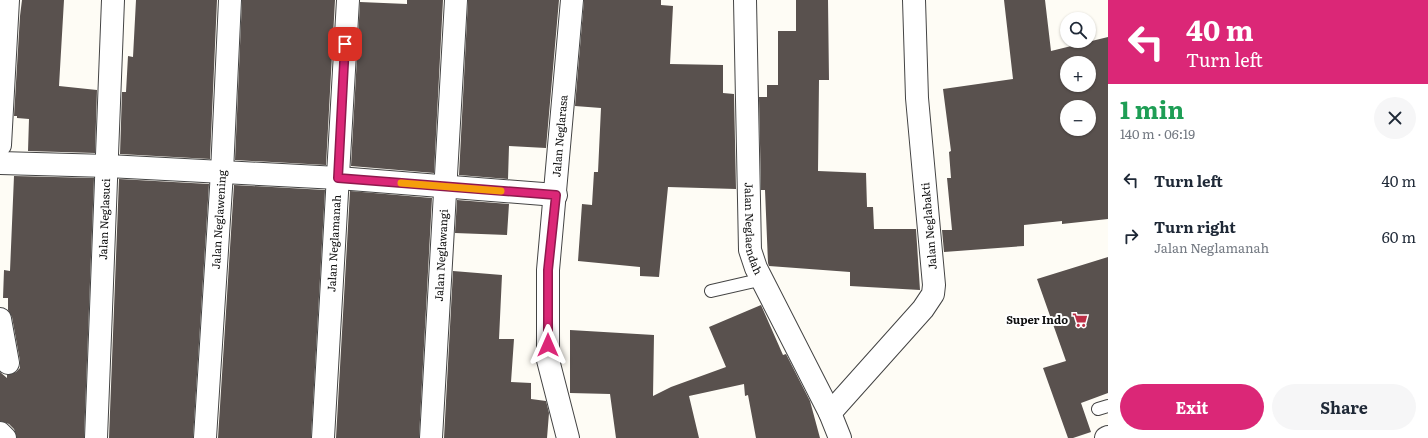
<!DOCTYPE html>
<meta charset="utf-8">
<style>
body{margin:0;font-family:Literata,serif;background:#f6f6f7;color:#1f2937;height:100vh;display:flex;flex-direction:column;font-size:15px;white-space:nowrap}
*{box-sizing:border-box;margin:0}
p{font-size:13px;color:#747a83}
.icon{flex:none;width:22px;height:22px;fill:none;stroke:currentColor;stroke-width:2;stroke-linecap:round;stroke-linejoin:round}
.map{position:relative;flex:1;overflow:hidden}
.details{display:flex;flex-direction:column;background:#fff;width:320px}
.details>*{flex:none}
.banner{background:#db2777;color:#fff;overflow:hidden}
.buttons{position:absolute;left:1060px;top:12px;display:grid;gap:8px}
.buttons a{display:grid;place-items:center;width:36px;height:36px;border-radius:50%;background:#fff;box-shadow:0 1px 3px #0004;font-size:20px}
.pin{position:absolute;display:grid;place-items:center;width:34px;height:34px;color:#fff;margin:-17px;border-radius:8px;box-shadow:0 2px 6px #0006}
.me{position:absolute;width:44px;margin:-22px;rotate:0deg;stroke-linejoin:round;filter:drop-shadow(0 0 3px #0008)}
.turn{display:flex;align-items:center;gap:14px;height:84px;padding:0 12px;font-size:18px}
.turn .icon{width:52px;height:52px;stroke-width:2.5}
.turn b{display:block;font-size:28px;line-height:34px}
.round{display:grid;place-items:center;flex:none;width:42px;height:42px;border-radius:21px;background:#f6f6f7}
.head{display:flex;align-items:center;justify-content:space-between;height:68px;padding:0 12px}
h1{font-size:24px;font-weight:700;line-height:30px;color:#1e9e55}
.cta{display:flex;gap:8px;margin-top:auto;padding:8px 12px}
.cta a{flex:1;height:46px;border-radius:24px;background:#db2777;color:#fff;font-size:16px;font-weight:700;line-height:46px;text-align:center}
.cta a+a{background:#f6f6f7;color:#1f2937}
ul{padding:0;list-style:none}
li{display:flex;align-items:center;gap:12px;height:56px;padding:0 12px}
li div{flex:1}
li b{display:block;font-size:15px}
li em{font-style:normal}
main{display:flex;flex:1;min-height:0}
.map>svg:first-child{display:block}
</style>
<main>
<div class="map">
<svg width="1108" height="438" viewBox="0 0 1108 438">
<rect width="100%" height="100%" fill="#fefcf5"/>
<!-- building -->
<path fill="#59514e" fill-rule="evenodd" d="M 22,0 L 64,0 L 59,86 L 97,90 L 95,153 L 28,151 L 29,119 L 17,118 L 17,116 L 14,116 L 20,16 Z
M 136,0 L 217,0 L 210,159 L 120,154 L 122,92 L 126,92 L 128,56 L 133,57 Z
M 242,0 L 335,0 L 326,165 L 235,160 Z
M 407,0 L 443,0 L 434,173 L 351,166 L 360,2 L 407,4 Z
M 468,0 L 559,0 L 546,148 L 509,146 L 508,179 L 459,175 Z
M 584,0 L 661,0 L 661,5 L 673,6 L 670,64 L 723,65 L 723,93 L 734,94 L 736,189 L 668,187 L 659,277 L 640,276 L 640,267 L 578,261 L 582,204 L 592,205 L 594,172 L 598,172 L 601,108 L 575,106 Z
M 796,0 L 828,0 L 829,80 L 819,80 L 818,171 L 866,173 L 867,207 L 873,207 L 874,229 L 916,229 L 920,290 L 850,286 L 850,272 L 769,266 L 768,263 L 765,190 L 761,190 L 759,97 L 767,97 L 767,85 L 778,85 L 778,31 L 796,31 Z
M 1004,0 L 1045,0 L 1051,51 L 1108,37 L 1108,219 L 1062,224 L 1062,221 L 1024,225 L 1024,246 L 944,252 L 942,230 L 952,230 L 947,178 L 951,178 L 949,152 L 951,151 L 943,89 L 1013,79 ZM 1067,63 L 1089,63 L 1089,85 L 1067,85 ZM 1067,107 L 1089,107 L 1089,129 L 1067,129 Z
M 14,176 L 94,178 L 84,438 L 17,438 L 14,429 L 9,424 L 0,421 L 0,372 L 7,378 L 7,375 L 16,372 L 20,368 L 20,361 L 12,317 L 8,310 L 8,298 L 3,298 L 4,270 L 10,271 Z
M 119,179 L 209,184 L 193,438 L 109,438 Z
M 234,185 L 325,190 L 311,438 L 218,438 Z
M 350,191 L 432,198 L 419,438 L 336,438 Z
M 457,200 L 509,204 L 507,235 L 455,233 Z
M 1108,257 L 1108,393 L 1081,403 L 1091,432 L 1073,438 L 1068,438 L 1043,368 L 1066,361 L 1037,279 Z
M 453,271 L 502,275 L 499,339 L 514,339 L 511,382 L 531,383 L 531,399 L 546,401 L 549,413 L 547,438 L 444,438 Z
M 761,305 L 783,355 L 786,354 L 810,401 L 820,438 L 756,438 L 748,395 L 745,396 L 744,384 L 689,396 L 699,438 L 616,438 L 610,394 L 570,393 L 570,330 L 654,335 L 653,396 L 671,387 L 726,367 L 709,327 Z"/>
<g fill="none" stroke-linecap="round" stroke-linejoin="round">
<!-- service casing -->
<g stroke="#444" stroke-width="14">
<path id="service" d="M 711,291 L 763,279
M 1098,409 L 1108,406"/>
</g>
<!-- minor casing -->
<g stroke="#444" stroke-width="24">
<g id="minor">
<path id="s1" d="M 745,0 L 750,250 L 756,268 L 830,413 L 840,438"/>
<path d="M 0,145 L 8,0"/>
<path d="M 0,163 L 108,166 L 338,178 L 556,195"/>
<path d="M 0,319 L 8,363"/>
<path d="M 830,413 L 923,309 L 933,294 L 934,285 L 917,98 L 914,0"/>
<path d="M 0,433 L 5,438"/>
<path id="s2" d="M 96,438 L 113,0"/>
<path id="s3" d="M 205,438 L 222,172 L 230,0"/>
<path id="s4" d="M 323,438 L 348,0"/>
<path id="s5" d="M 431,438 L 456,0"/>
<path id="s6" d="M 568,438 L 548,360 L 548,270 L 572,0"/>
<path d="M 1106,438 L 1108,437"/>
</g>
</g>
<!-- service -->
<use href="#service" stroke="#fff" stroke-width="12"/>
<!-- minor -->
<use href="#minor" stroke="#fff" stroke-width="22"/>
</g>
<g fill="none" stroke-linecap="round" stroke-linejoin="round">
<!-- route casing -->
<g stroke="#8e194d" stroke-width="10">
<path id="route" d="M 345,44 L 338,178 L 556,195 L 548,270 L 548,345"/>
</g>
<!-- route -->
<use href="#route" stroke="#db2777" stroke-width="7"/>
<!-- slow -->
<path stroke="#f59e0b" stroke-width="7" d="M 401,183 L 501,191"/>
</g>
<!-- icons -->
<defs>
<g id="supermarket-bare" transform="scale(1.2)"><path d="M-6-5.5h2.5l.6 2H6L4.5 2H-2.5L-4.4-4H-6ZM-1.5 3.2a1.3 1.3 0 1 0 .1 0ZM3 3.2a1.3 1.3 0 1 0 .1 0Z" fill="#bb2f46" stroke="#fff" stroke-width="2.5" paint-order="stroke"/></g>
</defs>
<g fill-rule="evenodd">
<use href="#supermarket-bare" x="1080" y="320"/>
</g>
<g text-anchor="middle" stroke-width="4" stroke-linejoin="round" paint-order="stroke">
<!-- street labels -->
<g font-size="11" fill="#111" stroke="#fff">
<text dy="4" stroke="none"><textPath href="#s6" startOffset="305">Jalan Neglarasa</textPath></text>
<text dy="4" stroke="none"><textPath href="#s2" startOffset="219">Jalan Neglasuci</textPath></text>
<text dy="4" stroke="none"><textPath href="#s3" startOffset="219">Jalan Neglawening</textPath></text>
<text transform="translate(929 226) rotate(-95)" y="4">Jalan Neglabakti</text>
<text dy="4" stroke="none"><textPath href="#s1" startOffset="229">Jalan Neglaendah</textPath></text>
<text dy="4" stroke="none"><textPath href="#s4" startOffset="195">Jalan Neglamanah</textPath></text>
<text dy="4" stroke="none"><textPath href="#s5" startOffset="183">Jalan Neglawangi</textPath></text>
</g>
<!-- poi labels -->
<g font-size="11" font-weight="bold" fill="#111" stroke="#fff" text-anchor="end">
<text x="1068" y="324">Super Indo</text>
</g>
</g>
</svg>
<div class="buttons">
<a><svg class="icon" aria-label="search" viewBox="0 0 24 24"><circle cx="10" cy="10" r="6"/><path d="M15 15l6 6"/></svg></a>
<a>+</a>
<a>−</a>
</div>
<div class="pin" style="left:345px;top:44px;background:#d93025"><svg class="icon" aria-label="arrive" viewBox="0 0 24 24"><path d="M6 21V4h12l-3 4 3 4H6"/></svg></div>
<svg class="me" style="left:548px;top:345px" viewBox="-20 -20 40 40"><path d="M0-17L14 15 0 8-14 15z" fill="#db2777" stroke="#fff" stroke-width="4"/></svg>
</div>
<section class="details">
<div class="banner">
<div class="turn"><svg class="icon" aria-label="left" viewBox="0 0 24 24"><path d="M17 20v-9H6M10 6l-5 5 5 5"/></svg><div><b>40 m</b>Turn left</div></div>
</div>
<div class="head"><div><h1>1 min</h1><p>140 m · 06:19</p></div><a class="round"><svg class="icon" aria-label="close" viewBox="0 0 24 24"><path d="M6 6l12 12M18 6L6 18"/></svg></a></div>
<ul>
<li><svg class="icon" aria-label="left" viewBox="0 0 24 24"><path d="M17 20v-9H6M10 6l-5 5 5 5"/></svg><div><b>Turn left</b></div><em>40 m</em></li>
<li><svg class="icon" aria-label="right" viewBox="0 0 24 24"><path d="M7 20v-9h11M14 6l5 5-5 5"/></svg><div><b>Turn right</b><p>Jalan Neglamanah</p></div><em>60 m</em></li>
</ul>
<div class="cta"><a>Exit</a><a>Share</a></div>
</section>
</main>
